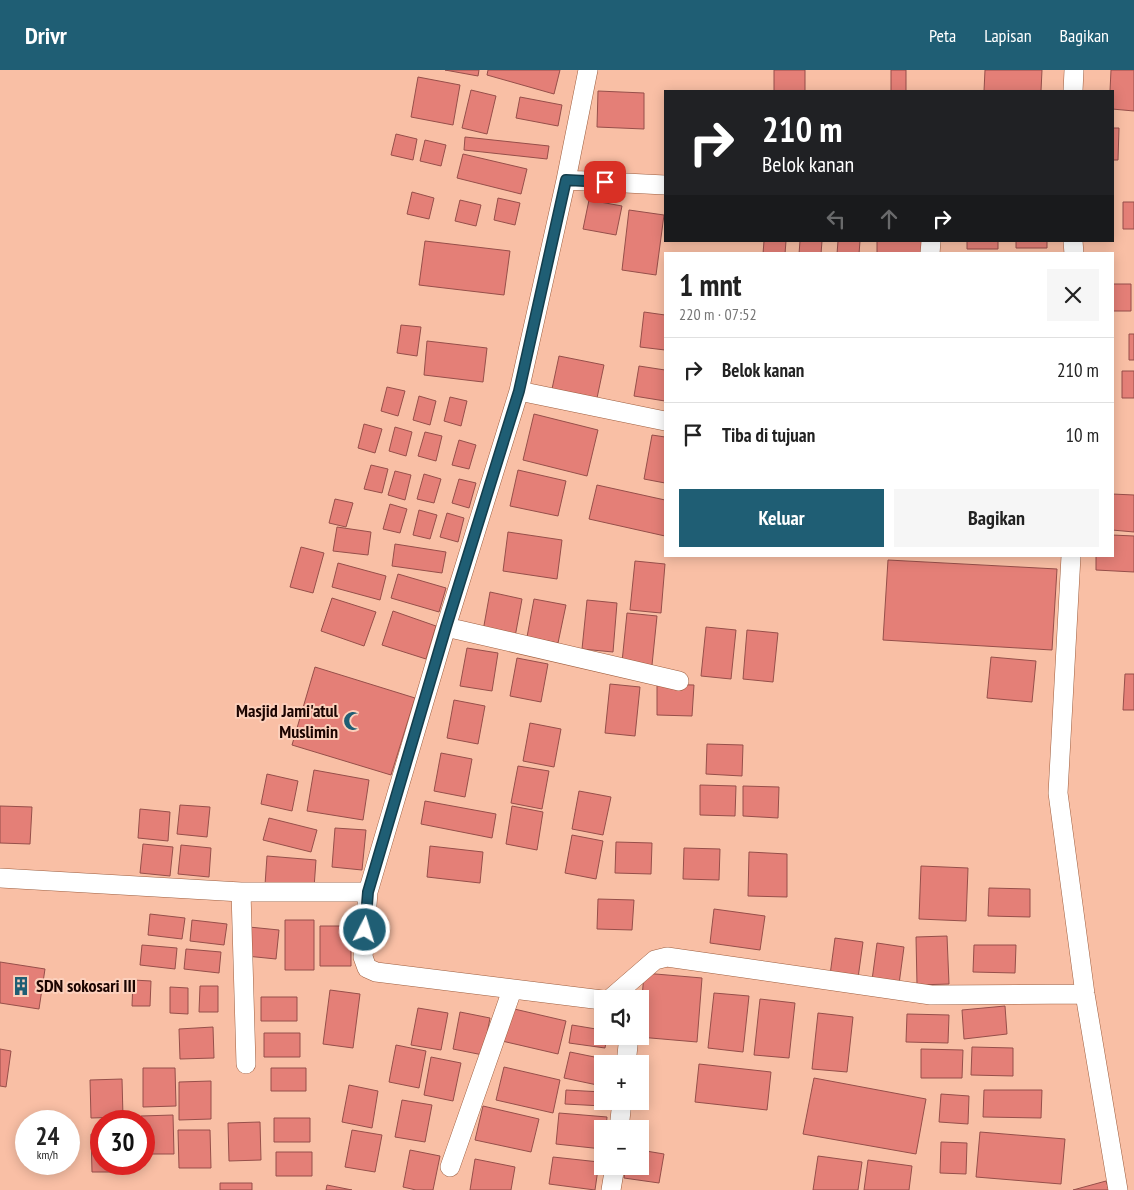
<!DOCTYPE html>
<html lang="id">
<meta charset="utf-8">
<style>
body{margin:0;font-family:"PT Sans Narrow",sans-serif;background:#f6f6f6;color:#222;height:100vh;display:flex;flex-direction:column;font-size:19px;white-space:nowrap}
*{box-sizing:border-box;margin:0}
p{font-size:16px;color:#767676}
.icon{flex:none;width:28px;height:28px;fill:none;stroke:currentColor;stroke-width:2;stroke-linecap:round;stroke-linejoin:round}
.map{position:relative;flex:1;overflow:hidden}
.drawer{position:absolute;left:664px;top:182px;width:450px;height:305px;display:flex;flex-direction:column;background:#fff;border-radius:0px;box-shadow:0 2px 12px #0003}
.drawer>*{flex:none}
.banner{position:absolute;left:664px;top:20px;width:450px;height:152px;border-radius:0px;box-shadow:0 2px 12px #0003;background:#202124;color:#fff;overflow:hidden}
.tools{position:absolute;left:594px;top:920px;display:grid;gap:10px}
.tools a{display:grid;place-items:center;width:55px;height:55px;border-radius:0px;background:#fff;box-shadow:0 2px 12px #0003;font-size:25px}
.speed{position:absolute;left:15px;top:1040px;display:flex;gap:10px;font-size:25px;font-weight:700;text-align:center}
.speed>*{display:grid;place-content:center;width:65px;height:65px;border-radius:50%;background:#fff;box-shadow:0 2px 12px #0003;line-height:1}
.speed small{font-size:12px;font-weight:400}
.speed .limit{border:8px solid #d22;background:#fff;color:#111}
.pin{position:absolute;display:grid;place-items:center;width:42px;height:42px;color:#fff;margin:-21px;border-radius:10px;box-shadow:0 2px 8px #0006}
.me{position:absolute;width:55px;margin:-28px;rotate:5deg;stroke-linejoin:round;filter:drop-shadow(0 0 4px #0008)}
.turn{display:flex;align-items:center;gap:18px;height:105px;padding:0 15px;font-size:22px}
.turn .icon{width:65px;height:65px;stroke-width:2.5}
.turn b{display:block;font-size:35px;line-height:42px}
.lanes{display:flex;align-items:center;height:48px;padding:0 15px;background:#0003;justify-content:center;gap:25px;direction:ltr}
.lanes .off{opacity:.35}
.round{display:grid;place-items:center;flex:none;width:52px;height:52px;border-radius:0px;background:#f6f6f6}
.summary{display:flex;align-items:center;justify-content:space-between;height:85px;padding:0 15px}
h1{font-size:30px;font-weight:700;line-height:38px}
.primary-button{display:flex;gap:10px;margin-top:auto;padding:10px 15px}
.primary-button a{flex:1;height:58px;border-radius:0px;background:#1f5e74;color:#fff;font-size:20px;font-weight:700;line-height:58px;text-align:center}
.primary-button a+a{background:#f6f6f6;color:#222}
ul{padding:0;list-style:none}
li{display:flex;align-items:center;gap:15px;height:65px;padding:0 15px;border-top:1px solid #e0e0e0}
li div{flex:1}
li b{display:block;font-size:19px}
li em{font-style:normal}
header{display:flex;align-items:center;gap:30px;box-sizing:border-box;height:70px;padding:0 25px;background:#1f5e74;color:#fff}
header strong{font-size:24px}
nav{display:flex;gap:28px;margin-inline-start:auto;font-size:18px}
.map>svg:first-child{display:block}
</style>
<header>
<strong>Drivr</strong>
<nav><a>Peta</a><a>Lapisan</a><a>Bagikan</a></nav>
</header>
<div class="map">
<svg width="1134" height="1120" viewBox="0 0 1134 1120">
<rect width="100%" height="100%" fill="#f9bfa5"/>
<!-- building -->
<path fill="#e47f77" stroke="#964f4a" d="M 445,0 L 479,0 L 478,6 Z
M 488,0 L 560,0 L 554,24 L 487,5 Z
M 774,0 L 805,0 L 805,21 L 774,21 Z
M 891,0 L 906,0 L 906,21 L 891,21 Z
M 985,0 L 1042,0 L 1041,21 L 984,21 Z
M 1111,0 L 1134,0 L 1134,41 L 1112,39 L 1112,21 L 1110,21 Z
M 418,7 L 460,15 L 453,55 L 411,47 Z
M 471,20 L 496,26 L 487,64 L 462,58 Z
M 598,21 L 644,23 L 644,59 L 597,57 Z
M 520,27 L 562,35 L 558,56 L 516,48 Z
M 1112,58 L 1119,58 L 1118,90 L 1112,90 Z
M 396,64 L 417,69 L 413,90 L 391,85 Z
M 465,67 L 549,76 L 547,89 L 464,80 Z
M 425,70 L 446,75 L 441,96 L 420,91 Z
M 463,84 L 527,99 L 521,124 L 457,108 Z
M 412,122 L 434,128 L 429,149 L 407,144 Z
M 498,128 L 520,133 L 515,155 L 494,150 Z
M 460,130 L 481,135 L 476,156 L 455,151 Z
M 589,130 L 622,136 L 616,165 L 583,159 Z
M 1123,132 L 1134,132 L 1134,159 L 1123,159 Z
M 629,140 L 664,145 L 656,205 L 622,200 Z
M 425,171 L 510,181 L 504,225 L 419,215 Z
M 764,171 L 786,171 L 785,184 L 763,184 Z
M 800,171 L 822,171 L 821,184 L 799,184 Z
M 838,171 L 860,171 L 859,184 L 837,184 Z
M 877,171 L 926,171 L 925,184 L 877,184 Z
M 967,171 L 998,171 L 998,179 L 967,179 Z
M 1016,171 L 1047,171 L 1047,178 L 1016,178 Z
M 1112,214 L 1131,214 L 1131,241 L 1112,241 Z
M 644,242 L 665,245 L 665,280 L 640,277 Z
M 401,255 L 421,257 L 417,286 L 397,283 Z
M 1129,264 L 1134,264 L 1134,290 L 1129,290 Z
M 427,271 L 487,278 L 483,312 L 424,305 Z
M 559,286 L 604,295 L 597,328 L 552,319 Z
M 639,296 L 665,300 L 665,331 L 634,326 Z
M 1122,301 L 1134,301 L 1134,328 L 1122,328 Z
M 387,317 L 405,321 L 398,346 L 381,341 Z
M 419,326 L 436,331 L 430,355 L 413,350 Z
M 450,327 L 467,331 L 461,356 L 444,351 Z
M 534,344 L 598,360 L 587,406 L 523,390 Z
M 364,354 L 382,359 L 375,383 L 358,378 Z
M 395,357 L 412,362 L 406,386 L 389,381 Z
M 425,362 L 442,366 L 436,391 L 418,386 Z
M 652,365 L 665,367 L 665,413 L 644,409 Z
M 459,370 L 476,375 L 469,399 L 452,395 Z
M 371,395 L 388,399 L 382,423 L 364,419 Z
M 518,400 L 566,411 L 558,446 L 510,436 Z
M 395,401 L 411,405 L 405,430 L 388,425 Z
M 424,404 L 441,409 L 434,433 L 417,429 Z
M 459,409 L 476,413 L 469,438 L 452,433 Z
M 597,415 L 665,430 L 665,466 L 589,449 Z
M 1112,424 L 1134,425 L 1134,462 L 1112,460 Z
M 335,429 L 353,433 L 346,457 L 329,453 Z
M 390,434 L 407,439 L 400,463 L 383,459 Z
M 419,440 L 437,445 L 430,469 L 413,465 Z
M 447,443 L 464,448 L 458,472 L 440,467 Z
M 337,457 L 371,462 L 368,485 L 333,481 Z
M 508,462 L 562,470 L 557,509 L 503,501 Z
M 1112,465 L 1134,466 L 1134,502 L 1096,500 L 1096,486 L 1112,486 Z
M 395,474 L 446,482 L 442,503 L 392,496 Z
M 301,477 L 324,483 L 313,523 L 290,517 Z
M 888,490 L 1057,499 L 1052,580 L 883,570 Z
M 635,491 L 665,494 L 661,543 L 630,540 Z
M 338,493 L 386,506 L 380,530 L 332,517 Z
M 398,504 L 446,518 L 439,542 L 391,528 Z
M 490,522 L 522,529 L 515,567 L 483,561 Z
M 332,528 L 376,542 L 364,576 L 321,561 Z
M 534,529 L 566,535 L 558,573 L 527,567 Z
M 587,530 L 617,533 L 613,582 L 582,579 Z
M 393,541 L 436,556 L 426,589 L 382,575 Z
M 627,543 L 657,546 L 652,595 L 622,592 Z
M 706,557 L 736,560 L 731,609 L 701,606 Z
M 747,560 L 778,563 L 773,612 L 743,609 Z
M 467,578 L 498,583 L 492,621 L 460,616 Z
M 991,587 L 1036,591 L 1032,632 L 987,628 Z
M 517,588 L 548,594 L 541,632 L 510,626 Z
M 315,597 L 415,628 L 391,705 L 292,675 Z
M 1125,604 L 1134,604 L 1134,640 L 1123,640 Z
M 610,614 L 640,617 L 635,666 L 605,663 Z
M 657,614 L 694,615 L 692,646 L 657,645 Z
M 454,630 L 485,636 L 478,674 L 447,668 Z
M 530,653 L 561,659 L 554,697 L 523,691 Z
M 707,674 L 743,675 L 742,706 L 706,704 Z
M 441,683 L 472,689 L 465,727 L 434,721 Z
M 518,696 L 549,701 L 542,739 L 511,733 Z
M 314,700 L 369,710 L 363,750 L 307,741 Z
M 267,704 L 298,711 L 292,741 L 261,734 Z
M 700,715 L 736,716 L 735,746 L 700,745 Z
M 743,716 L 779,717 L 778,748 L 743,746 Z
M 579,721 L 611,727 L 603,765 L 572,759 Z
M 425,731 L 496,744 L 492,768 L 421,754 Z
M 180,735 L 210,737 L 207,767 L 177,764 Z
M 0,736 L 32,737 L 30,774 L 0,773 Z
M 512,736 L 543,742 L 537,780 L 506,774 Z
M 140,739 L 170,742 L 168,771 L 138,768 Z
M 269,748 L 317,760 L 311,782 L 263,770 Z
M 335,758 L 366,760 L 362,800 L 332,797 Z
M 572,765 L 603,771 L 596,809 L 565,803 Z
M 616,772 L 652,773 L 651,804 L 615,803 Z
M 143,774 L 173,777 L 170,806 L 140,803 Z
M 181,775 L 211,778 L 209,807 L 178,804 Z
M 430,776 L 483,782 L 480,813 L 427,807 Z
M 684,778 L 720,779 L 719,810 L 683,809 Z
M 749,782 L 787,784 L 787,827 L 748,826 Z
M 267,786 L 316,790 L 314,818 L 265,815 Z
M 921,796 L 968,798 L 966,851 L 919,849 Z
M 989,818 L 1030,819 L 1030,847 L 988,846 Z
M 598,829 L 634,830 L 632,860 L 597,859 Z
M 714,839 L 765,846 L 760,880 L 710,873 Z
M 150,844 L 185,848 L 182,869 L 148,865 Z
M 192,850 L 227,854 L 224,875 L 190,871 Z
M 285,850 L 314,850 L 314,900 L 285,900 Z
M 320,856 L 351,856 L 351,896 L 320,896 Z
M 249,857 L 279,860 L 276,889 L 246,886 Z
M 947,866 L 949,914 L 917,915 L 916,867 Z
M 835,868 L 863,872 L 858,908 L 830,905 Z
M 877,873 L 904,877 L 899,914 L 872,910 Z
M 142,875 L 177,878 L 175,899 L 140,895 Z
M 974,875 L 1016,875 L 1015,903 L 973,902 Z
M 186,879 L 221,882 L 219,903 L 184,899 Z
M 0,892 L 45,899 L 39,939 L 0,933 Z
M 644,903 L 702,908 L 697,972 L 639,967 Z
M 133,910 L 151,911 L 150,936 L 132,936 Z
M 200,916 L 218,916 L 218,942 L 199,942 Z
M 170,917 L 188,918 L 188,944 L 170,943 Z
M 330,920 L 360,924 L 353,978 L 323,974 Z
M 714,923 L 749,926 L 743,982 L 708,978 Z
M 261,927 L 297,927 L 297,951 L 261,951 Z
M 760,929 L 795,933 L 789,988 L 754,985 Z
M 1005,936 L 1007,964 L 964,969 L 962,940 Z
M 418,938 L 448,943 L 441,980 L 411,975 Z
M 510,938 L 566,951 L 558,984 L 502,971 Z
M 460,942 L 490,948 L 483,985 L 453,979 Z
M 818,943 L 853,947 L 847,1002 L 812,999 Z
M 907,944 L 949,945 L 948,973 L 906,972 Z
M 572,955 L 602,960 L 602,966 L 607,966 L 605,978 L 569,973 Z
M 213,957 L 214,988 L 180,989 L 179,959 Z
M 264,963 L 300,963 L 300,987 L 264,987 Z
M 396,975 L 426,981 L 419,1018 L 389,1012 Z
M 972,977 L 1013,978 L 1013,1006 L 971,1005 Z
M 0,979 L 11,981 L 6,1017 L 0,1016 Z
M 921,979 L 963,980 L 962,1008 L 921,1008 Z
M 570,982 L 609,990 L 608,994 L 602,994 L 602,1016 L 564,1008 Z
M 431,987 L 461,993 L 453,1031 L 424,1025 Z
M 699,994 L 771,1002 L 767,1040 L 695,1032 Z
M 504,997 L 560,1010 L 553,1043 L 496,1030 Z
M 143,998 L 175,998 L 176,1036 L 143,1037 Z
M 271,998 L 306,998 L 306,1021 L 271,1021 Z
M 814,1008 L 926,1029 L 916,1084 L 803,1064 Z
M 122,1009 L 123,1047 L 91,1048 L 90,1010 Z
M 211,1011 L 211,1049 L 179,1050 L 179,1012 Z
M 349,1015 L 378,1021 L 372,1058 L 342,1052 Z
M 566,1020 L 602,1022 L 603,1036 L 565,1034 Z
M 984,1020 L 1042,1020 L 1041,1048 L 983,1047 Z
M 941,1024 L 969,1026 L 968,1054 L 939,1052 Z
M 402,1030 L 432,1035 L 425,1072 L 395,1067 Z
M 483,1036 L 539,1049 L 531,1082 L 475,1070 Z
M 559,1043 L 607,1047 L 606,1059 L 602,1059 L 602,1079 L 556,1074 Z
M 173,1045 L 174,1084 L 144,1084 L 144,1051 L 141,1051 L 141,1046 Z
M 274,1048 L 310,1048 L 310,1072 L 274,1072 Z
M 260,1052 L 261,1090 L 229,1091 L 228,1053 Z
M 178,1060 L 210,1060 L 211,1098 L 179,1098 Z
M 352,1060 L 382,1065 L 375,1102 L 345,1097 Z
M 980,1062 L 1065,1069 L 1061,1114 L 976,1107 Z
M 91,1064 L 101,1064 L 101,1094 L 124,1094 L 124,1102 L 92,1102 Z
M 941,1072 L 967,1073 L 966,1104 L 940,1103 Z
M 410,1080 L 440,1086 L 433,1120 L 416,1120 L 403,1117 Z
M 640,1080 L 664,1084 L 659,1113 L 624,1108 L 626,1096 L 640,1096 Z
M 276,1082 L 312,1082 L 312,1106 L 276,1106 Z
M 818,1086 L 862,1092 L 858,1120 L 813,1120 Z
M 553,1087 L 599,1092 L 595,1120 L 549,1114 Z
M 475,1089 L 515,1097 L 511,1120 L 470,1120 Z
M 868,1090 L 912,1096 L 909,1120 L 864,1120 Z
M 1106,1111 L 1109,1120 L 1073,1120 Z
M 220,1113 L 252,1113 L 252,1120 L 220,1120 Z
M 327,1115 L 352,1120 L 326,1120 Z"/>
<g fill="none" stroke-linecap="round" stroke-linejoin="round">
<!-- minor casing -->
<g stroke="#9e5e3f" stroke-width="20">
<path id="minor" d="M 588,0 L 566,110 L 519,321 L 446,557 L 368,822 L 363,887 L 367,898 L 376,902 L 602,930
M 1073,21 L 1074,0
M 566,110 L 665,115
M 1073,171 L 1074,184
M 930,184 L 931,171
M 519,321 L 665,351
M 1071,486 L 1058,723 L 1085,924 L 1118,1120
M 446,557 L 679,611
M 0,808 L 241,822 L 368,822
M 241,822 L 246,994
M 610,929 L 655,890 L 667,887 L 931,925 L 1085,924
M 626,994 L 629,966
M 619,1059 L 622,1031
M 450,1097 L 512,920
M 611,1120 L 615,1096"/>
</g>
<!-- minor -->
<use href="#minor" stroke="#fff" stroke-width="19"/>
</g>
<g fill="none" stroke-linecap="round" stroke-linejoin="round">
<!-- route casing -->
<g stroke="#143d4b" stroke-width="12">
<path id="route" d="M 365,860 L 368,822 L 446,557 L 519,321 L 566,110 L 605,112"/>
</g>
<!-- route -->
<use href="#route" stroke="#1f5e74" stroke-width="9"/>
</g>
<!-- icons -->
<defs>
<g id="mosque-bare" transform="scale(1.5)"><path d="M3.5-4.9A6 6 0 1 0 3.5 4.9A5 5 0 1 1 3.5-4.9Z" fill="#1f5e74" stroke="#fcd0bc" stroke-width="2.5" paint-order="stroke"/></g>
<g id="building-bare" transform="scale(1.5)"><path d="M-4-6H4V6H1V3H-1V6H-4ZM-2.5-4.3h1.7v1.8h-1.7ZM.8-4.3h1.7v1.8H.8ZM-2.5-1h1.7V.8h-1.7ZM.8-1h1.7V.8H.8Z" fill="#1f5e74" stroke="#fcd0bc" stroke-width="2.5" paint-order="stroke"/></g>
</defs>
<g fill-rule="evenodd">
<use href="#mosque-bare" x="353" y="651"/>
<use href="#building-bare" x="21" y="916"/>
</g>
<g text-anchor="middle" stroke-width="4" stroke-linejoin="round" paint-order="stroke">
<!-- poi labels -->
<g font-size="18" font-weight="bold" fill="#1b0400" stroke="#fcd0bc" text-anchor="end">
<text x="338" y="647">Masjid Jami'atul<tspan x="338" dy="21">Muslimin</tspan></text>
<text x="36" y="922" text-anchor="start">SDN sokosari III</text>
</g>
</g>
</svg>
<div class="tools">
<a><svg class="icon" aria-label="sound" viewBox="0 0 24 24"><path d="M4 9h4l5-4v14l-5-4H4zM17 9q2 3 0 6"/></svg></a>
<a>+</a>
<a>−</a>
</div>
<div class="speed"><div>24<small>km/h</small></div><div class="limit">30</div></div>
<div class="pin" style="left:605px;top:112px;background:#d93025"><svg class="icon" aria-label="arrive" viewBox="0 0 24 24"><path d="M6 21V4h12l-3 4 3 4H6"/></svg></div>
<svg class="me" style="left:365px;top:860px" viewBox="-20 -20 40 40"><circle r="17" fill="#1f5e74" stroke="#fff" stroke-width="3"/><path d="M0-11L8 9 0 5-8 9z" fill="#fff"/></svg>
<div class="banner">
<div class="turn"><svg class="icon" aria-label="right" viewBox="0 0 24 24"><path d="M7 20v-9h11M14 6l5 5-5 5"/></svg><div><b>210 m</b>Belok kanan</div></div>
<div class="lanes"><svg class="icon off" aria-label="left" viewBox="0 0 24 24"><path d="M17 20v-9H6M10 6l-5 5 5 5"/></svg><svg class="icon off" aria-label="ahead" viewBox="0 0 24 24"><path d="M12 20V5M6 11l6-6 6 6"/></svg><svg class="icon" aria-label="right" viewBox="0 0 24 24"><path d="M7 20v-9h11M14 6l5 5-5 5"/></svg></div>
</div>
<section class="drawer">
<div class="summary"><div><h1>1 mnt</h1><p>220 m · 07:52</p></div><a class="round"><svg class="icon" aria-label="close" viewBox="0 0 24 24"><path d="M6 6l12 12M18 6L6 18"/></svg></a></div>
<ul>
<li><svg class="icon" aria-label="right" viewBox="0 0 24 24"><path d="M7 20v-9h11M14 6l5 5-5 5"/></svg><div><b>Belok kanan</b></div><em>210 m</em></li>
<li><svg class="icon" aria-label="arrive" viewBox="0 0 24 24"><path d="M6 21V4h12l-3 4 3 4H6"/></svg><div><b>Tiba di tujuan</b></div><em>10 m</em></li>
</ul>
<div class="primary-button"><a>Keluar</a><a>Bagikan</a></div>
</section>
</div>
